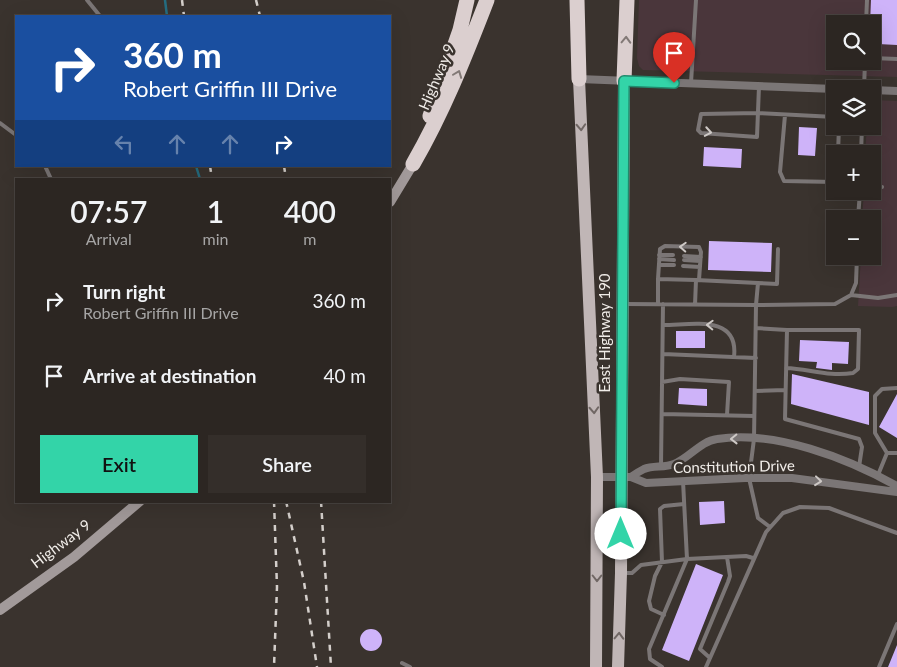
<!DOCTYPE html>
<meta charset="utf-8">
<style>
body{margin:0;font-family:Lato,sans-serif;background:#342e2a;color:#f1f3f6;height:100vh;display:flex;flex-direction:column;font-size:19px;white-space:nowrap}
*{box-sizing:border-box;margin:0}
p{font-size:16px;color:#a6a5a5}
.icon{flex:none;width:28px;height:28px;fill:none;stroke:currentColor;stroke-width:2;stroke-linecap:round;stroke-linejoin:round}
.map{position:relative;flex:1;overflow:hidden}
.details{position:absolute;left:15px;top:178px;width:376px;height:325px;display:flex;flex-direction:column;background:#2c2622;border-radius:0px;box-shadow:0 5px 20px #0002,0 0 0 1px #484340}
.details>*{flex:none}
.hud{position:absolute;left:15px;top:15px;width:376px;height:152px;border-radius:0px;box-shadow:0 5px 20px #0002,0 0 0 1px #484340;background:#1a4fa0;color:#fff;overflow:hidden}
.fabs{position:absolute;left:826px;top:15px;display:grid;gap:10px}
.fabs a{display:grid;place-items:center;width:55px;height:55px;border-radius:0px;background:#2c2622;box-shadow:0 5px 20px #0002,0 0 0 1px #484340;font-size:25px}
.pin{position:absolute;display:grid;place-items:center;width:42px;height:42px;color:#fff;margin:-51px -21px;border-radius:50% 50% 50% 0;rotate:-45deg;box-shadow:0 0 5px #0007}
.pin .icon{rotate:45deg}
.me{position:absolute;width:55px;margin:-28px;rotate:0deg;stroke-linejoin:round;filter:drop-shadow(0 0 4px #0008)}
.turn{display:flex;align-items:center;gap:18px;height:105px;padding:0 25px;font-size:22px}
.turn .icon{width:65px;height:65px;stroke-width:2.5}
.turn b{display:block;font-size:35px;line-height:42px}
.lanes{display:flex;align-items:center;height:48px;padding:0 25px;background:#0003;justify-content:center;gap:25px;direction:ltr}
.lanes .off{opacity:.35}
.eta{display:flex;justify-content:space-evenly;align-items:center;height:85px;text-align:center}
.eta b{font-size:30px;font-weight:600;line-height:35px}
.cta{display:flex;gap:10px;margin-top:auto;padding:10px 25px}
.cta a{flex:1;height:58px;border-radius:0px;background:#33d4a8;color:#111;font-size:20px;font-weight:600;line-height:58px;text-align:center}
.cta a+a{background:#342e2a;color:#f1f3f6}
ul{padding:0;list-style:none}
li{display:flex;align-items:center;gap:15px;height:75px;padding:0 25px}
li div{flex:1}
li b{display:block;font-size:19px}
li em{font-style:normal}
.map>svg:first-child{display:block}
</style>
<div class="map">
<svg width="897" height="667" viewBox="0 0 897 667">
<rect width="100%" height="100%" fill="#3a332e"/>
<!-- commercial -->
<path fill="#4a363b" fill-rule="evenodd" d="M 639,0 L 897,0 L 897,77 L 643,70 L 639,66 L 637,58 ZM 835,24 L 872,24 L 872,61 L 835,61 Z
M 873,100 L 897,101 L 897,306 L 892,307 L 858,306 L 861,256 L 872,256 L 872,219 L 862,219 L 864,191 L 872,191 L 872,154 L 865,154 L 867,126 L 872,126 Z"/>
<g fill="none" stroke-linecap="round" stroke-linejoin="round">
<!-- stream -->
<path stroke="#256d81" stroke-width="2.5" d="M 165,0 L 167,16
M 196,166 L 200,179"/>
</g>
<!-- building -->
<path fill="#ceb3f9" d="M 871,0 L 897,0 L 897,45 L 878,44 L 878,26 L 870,24 Z
M 799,127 L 817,128 L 815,156 L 798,155 Z
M 704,147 L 742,149 L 741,168 L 703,166 Z
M 709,241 L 772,243 L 771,272 L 708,270 Z
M 676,331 L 705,331 L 705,348 L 676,348 Z
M 800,340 L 849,342 L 848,364 L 832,363 L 832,370 L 816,368 L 817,362 L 799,361 Z
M 792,374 L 869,392 L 869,425 L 791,404 Z
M 679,388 L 707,389 L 707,406 L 678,404 Z
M 897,394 L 897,438 L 879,427 Z
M 724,501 L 725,523 L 700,525 L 699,502 Z
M 696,564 L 723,575 L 689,661 L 662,650 Z
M360 640a11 11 0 1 1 22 0a11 11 0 1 1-22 0Z
M 897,645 L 897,667 L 888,667 Z"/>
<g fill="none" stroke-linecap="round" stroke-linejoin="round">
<!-- lane -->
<path stroke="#7b7676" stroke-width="4" d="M 87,0 L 100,16
M 866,24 L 867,0
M 872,58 L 897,59
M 691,83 L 696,0
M 759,86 L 757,137 L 701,133 L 698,130 L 701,114 L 758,113 L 835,117
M 864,89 L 865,61
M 785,115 L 780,172 L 784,181 L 835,182
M 0,123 L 16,135
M 838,154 L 839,126
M 861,154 L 862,126
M 45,166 L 51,179
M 872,186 L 882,187
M 858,219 L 860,191
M 778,249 L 777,284 L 758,283 L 756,305 L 835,304 L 851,295 L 878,298 L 897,295
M 659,255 L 673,255
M 684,256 L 701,257
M 659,259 L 674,260
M 684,260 L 700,261
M 659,265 L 674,265
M 683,266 L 700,267
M 658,279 L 660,249 L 665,246 L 699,247 L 701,252 L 699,280
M 851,295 L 856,283 L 857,256
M 625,304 L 756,305 L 754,439 L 749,478 L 758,518 L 770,527
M 658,304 L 658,279 L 696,280
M 695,305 L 696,280 L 758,283
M 663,325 C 692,325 739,314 734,357
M 756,328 L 787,330
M 663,354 L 756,358
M 786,368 C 809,369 829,377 853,373 L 858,369 L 859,330 L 787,330 L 785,419 L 859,439 L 862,447 L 859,467
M 662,382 L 680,379 L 729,382 L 727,415
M 755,391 L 785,390
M 662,414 L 754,416
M 887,453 L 897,453
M 661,466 L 663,304
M 878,475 L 887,453 L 875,433 L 875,396 L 882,389 L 897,388
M 623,573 L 632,573 L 641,565 L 687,559 L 683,481
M 664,615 L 651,609 L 649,601 L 655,576 L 662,562 L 660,509 L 664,506 L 684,504
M 710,658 L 700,649 L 728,582 L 730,576 L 727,557
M 402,663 L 410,667
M 662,667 L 650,659 L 649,649 L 687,559 L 746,556 L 753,558
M 706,667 L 766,532 L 783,513 L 800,507 L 829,508 L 897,533
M 879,667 L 897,624"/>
<!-- street -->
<path stroke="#7b7676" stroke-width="8" d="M 579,79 L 835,89
M 872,90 L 897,91
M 597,477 L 631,477 L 646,483 L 745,478 L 792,478 L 897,492
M 631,477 C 635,474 640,471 644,469 C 653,465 664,468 674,464 C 689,458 701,441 717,439 C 775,430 847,458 897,486"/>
<!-- secondary -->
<path stroke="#a29a9a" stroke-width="10" d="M 390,202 L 413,164
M 0,610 L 74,557 L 140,501"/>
<!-- primary -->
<path stroke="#c0b6b6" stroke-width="12" d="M 579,79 L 597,477 L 596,667
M 618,667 L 621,573 L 624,81"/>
<!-- highway -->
<path stroke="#dbcfcf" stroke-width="15" d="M 577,0 L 579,79
M 624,81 L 627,0
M 430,116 L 460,30 L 467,0
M 413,164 C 443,112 465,57 487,0"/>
<!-- rail -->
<path stroke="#d4cfcb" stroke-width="2.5" stroke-dasharray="6 6" stroke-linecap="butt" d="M 182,0 L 184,16
M 256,0 L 260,16
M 210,166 L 212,179
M 284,166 L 286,179
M 274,501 L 277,587 L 274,667
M 286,501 L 304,582 L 317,667
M 321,501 L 331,667"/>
</g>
<!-- one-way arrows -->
<defs><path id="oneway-chevron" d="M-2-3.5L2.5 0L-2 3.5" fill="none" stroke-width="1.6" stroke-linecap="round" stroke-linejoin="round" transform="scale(1.25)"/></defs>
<g stroke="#827976">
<use href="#oneway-chevron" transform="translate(626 40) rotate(-88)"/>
<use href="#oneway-chevron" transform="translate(458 74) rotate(-69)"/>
</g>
<g stroke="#706764">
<use href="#oneway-chevron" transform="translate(581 127) rotate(87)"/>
<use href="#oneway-chevron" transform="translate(594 410) rotate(87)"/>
<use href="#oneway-chevron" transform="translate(597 578) rotate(90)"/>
<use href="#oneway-chevron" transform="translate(619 636) rotate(-88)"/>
</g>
<g stroke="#cec9c6">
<use href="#oneway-chevron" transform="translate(708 132) rotate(10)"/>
<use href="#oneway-chevron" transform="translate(683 247) rotate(-177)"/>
<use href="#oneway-chevron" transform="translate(710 325) rotate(-178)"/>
<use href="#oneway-chevron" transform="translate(734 439) rotate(179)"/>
<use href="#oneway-chevron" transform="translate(818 481) rotate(6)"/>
</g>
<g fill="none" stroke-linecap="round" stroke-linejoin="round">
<!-- route casing -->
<g stroke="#218a6d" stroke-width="12">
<path id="route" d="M 621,534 L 624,81 L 674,83"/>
</g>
<!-- route -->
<use href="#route" stroke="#33d4a8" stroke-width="9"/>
</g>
<g text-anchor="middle" stroke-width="5" stroke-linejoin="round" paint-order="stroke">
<!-- street labels -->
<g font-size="15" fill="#f1ede9" stroke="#3a332e">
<text transform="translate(437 77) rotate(-67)" y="5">Highway 9</text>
<text transform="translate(605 333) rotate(-90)" y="5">East Highway 190</text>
<text transform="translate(734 467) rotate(-1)" y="5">Constitution Drive</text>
<text transform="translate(61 544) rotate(-37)" y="5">Highway 9</text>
</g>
</g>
</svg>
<div class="fabs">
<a><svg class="icon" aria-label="search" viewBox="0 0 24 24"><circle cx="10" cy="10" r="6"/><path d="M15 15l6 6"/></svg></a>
<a><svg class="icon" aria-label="layers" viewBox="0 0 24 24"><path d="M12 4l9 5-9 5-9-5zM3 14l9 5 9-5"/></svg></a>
<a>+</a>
<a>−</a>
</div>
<div class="pin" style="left:674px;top:83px;background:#d93025"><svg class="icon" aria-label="arrive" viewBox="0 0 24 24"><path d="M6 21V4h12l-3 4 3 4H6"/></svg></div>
<svg class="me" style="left:621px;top:534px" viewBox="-20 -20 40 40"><circle r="19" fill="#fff"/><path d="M0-13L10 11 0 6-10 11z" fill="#33d4a8"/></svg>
<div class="hud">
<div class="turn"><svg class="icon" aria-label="right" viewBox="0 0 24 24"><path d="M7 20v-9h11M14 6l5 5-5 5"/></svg><div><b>360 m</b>Robert Griffin III Drive</div></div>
<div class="lanes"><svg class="icon off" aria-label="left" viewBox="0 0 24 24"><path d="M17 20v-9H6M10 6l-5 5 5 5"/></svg><svg class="icon off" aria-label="ahead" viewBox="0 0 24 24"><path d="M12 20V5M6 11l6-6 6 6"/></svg><svg class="icon off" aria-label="ahead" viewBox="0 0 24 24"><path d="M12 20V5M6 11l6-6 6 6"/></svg><svg class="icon" aria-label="right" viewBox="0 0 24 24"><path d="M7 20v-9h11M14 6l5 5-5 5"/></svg></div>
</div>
<section class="details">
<div class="eta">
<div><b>07:57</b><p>Arrival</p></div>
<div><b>1</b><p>min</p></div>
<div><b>400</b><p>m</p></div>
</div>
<ul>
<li><svg class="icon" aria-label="right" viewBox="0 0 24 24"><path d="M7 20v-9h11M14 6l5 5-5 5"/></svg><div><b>Turn right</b><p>Robert Griffin III Drive</p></div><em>360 m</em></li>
<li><svg class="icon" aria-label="arrive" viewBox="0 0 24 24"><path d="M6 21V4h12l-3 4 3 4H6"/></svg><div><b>Arrive at destination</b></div><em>40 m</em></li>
</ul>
<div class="cta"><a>Exit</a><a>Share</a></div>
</section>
</div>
